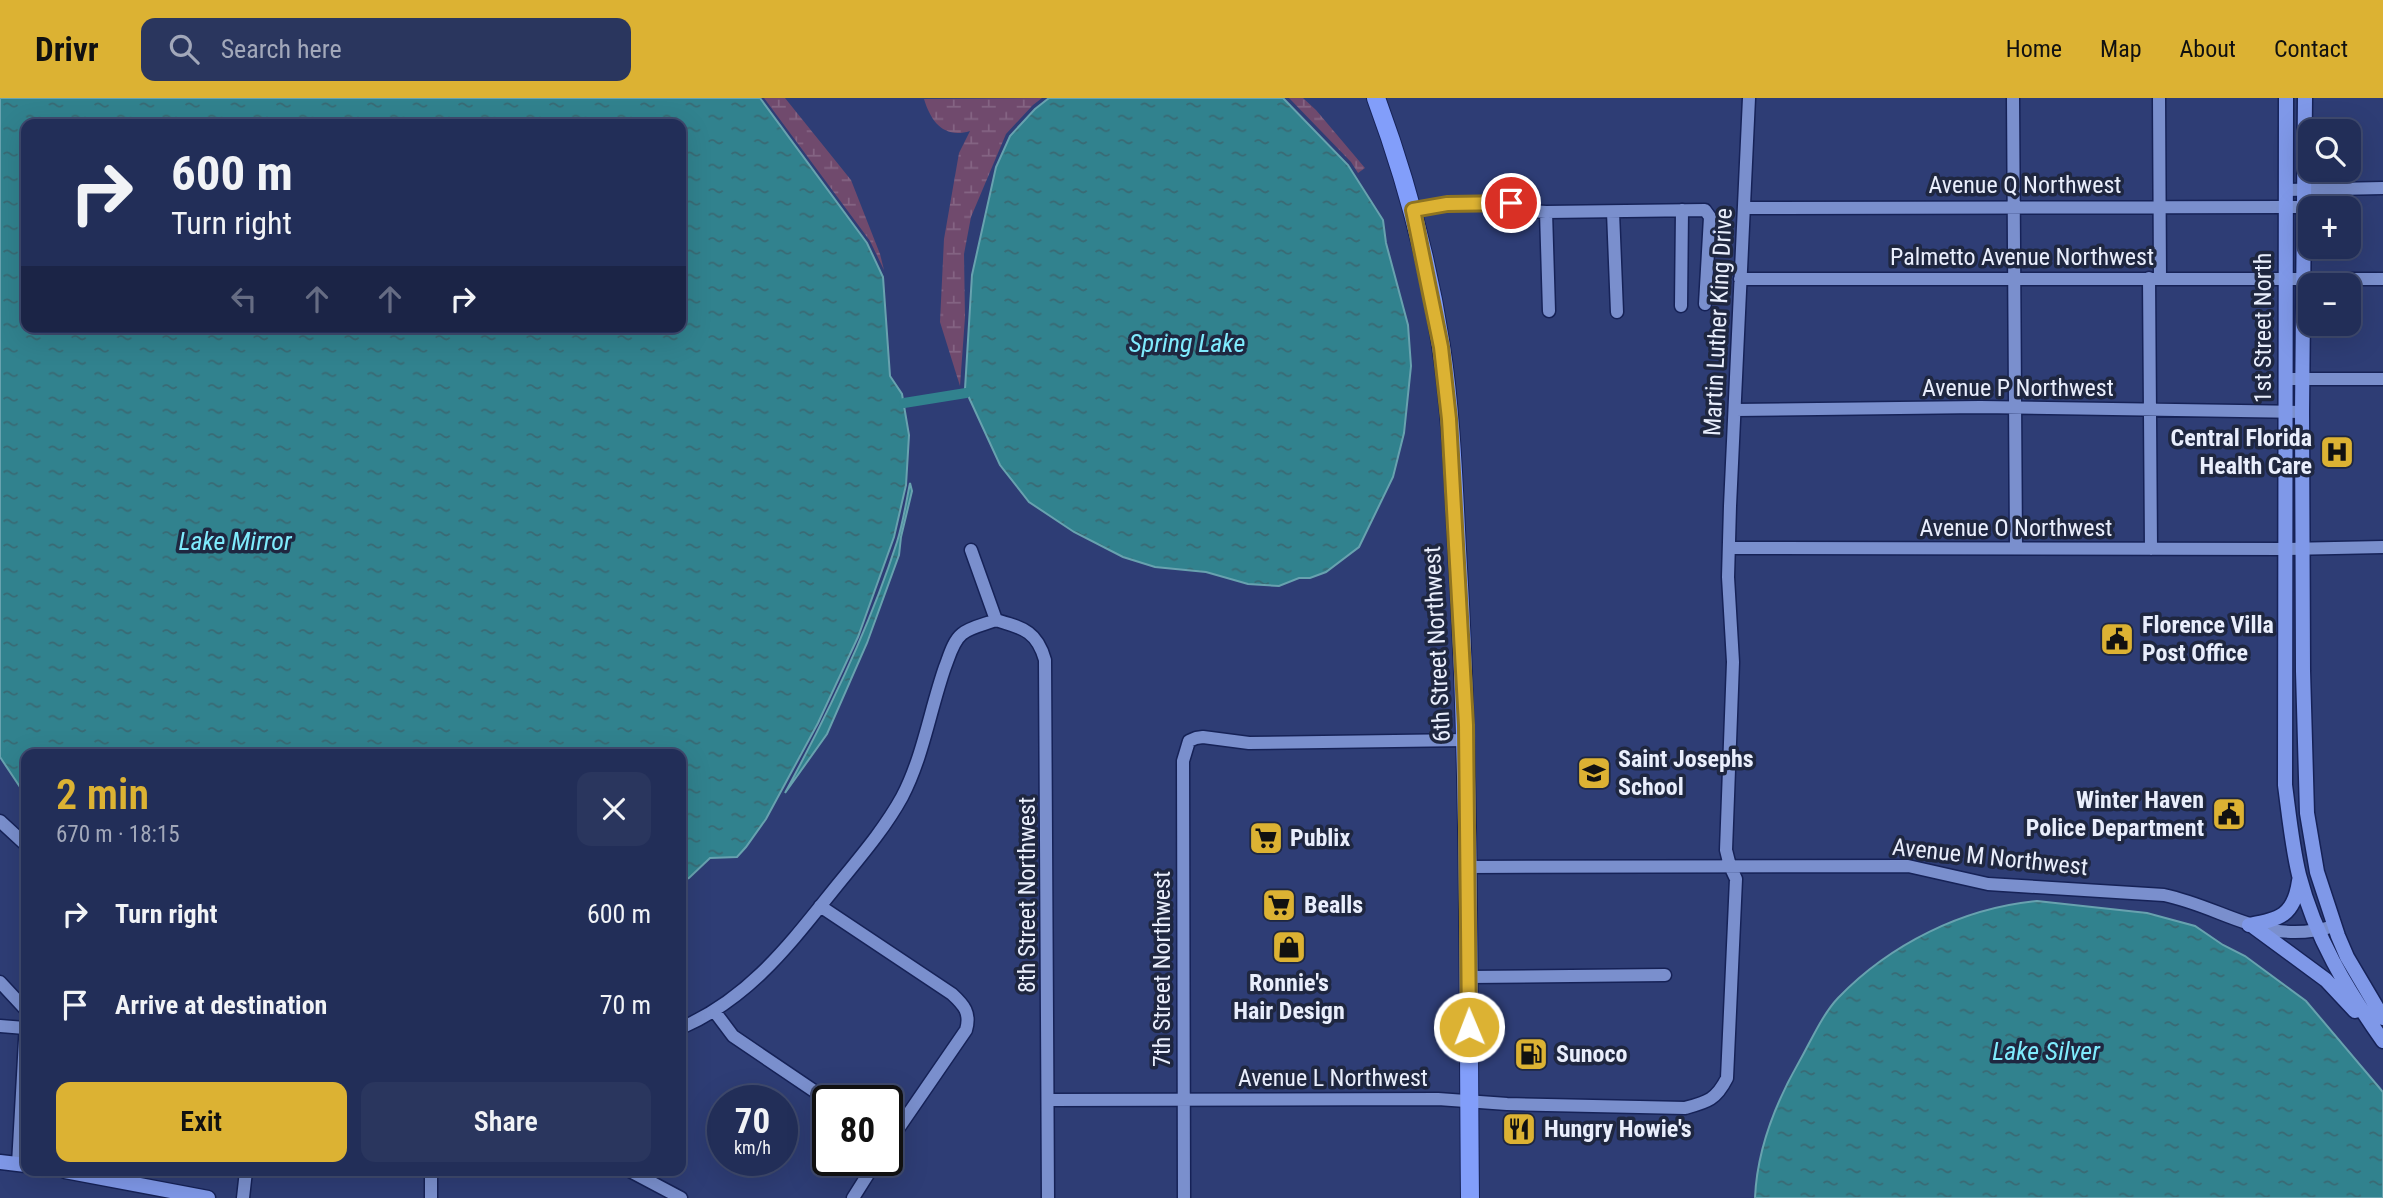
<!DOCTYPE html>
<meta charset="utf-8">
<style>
body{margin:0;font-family:"Roboto Condensed",sans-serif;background:#2a365e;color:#f1f3f6;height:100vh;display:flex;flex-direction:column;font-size:26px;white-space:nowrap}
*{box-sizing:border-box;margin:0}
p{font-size:23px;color:#a2a8ba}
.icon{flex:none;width:38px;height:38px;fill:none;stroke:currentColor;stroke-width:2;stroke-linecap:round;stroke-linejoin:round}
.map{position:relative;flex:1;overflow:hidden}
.sheet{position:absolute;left:21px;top:651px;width:665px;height:427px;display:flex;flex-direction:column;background:#222e58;border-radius:14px;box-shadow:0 7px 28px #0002,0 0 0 2px #3f4a6e}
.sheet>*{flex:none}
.top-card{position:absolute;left:21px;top:21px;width:665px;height:214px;border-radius:14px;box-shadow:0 7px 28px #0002,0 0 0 2px #3f4a6e;background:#222e58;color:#f1f3f6;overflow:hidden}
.tools{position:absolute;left:2298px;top:21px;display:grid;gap:14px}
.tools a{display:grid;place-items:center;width:63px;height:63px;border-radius:14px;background:#222e58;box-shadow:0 7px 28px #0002,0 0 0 2px #3f4a6e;font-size:35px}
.speed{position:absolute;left:707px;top:987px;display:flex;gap:14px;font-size:35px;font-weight:700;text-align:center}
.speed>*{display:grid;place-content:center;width:91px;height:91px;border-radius:50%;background:#222e58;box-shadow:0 7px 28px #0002,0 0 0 2px #3f4a6e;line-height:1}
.speed small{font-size:18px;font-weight:400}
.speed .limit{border:4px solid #111;border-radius:10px;background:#fff;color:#111}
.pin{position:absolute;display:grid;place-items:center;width:60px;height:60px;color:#fff;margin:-30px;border:4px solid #fff;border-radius:50%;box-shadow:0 2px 7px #0007}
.me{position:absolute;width:77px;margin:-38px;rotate:359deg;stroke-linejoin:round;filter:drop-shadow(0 0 5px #0008)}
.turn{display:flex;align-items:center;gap:24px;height:147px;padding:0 35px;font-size:32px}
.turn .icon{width:91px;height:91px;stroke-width:2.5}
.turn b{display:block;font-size:49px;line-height:60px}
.lanes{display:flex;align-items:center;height:66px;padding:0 35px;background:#0003;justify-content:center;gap:35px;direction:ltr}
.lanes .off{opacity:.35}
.round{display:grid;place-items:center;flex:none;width:74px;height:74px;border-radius:14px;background:#2a365e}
.head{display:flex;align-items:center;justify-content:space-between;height:119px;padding:0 35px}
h1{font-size:42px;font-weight:600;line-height:52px;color:#dcb233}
.action{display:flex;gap:14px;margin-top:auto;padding:14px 35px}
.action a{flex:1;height:80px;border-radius:14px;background:#dcb233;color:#111;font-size:28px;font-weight:600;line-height:80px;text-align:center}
.action a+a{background:#2a365e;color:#f1f3f6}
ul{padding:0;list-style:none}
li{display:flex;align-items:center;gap:21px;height:91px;padding:0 35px}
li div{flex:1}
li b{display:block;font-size:26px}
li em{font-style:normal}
header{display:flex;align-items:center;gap:42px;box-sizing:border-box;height:98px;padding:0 35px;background:#dcb233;color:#111}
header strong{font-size:33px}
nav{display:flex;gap:38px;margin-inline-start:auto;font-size:24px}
.search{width:490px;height:63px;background:#2a365e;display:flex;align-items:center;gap:18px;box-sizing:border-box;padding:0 24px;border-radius:14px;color:#a2a8ba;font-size:26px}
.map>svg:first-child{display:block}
</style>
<header>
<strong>Drivr</strong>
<div class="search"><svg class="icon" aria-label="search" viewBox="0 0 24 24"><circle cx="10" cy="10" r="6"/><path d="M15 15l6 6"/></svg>Search here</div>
<nav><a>Home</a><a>Map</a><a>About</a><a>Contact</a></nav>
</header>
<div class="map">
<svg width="2383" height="1100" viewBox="0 0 2383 1100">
<defs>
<pattern id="wetland-marsh" width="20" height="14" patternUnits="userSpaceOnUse" patternTransform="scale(1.75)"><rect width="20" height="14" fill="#704a6d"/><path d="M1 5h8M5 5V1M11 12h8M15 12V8" fill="none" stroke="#846483"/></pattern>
<pattern id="water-ripples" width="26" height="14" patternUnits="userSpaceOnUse" patternTransform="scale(1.75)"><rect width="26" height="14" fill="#31828e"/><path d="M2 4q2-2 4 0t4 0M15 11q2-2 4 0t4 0" fill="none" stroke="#396a74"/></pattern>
</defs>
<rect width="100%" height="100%" fill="#2e3d75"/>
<!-- wetland -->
<path fill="url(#wetland-marsh)" d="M 764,0 L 785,0 L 851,82 L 880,156 L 884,172 L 870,143 Z
M 1042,0 L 1033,7 L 1006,36 L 971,119 L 964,156 L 965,219 L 960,288 L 940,224 L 944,141 L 959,55 L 970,33 C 944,41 931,24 924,1 Z
M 1289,0 L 1303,0 L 1316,12 L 1365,70 L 1358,75 L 1351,64 Z"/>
<!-- water -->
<path fill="url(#water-ripples)" stroke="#68a2af" stroke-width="2" fill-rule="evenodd" d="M 0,0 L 760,0 L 867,145 L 883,179 L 890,278 L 902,296 L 909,337 L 906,387 L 894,439 L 858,539 L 818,625 L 766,721 L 746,749 L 737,759 L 710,760 L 689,780 L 681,784 L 681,656 L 26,656 L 26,698 L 0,659 ZM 26,26 L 681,26 L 681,229 L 26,229 Z
M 1049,0 L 1283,0 L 1348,67 L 1383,122 L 1386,145 L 1408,227 L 1411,268 L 1404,335 L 1393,379 L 1359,449 L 1326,474 L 1310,480 L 1299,480 L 1279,488 L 1248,486 L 1206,474 L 1155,469 L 1123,459 L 1074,434 L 1029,404 L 1000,367 L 965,291 L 972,177 L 996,69 L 1010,38 L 1035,11 Z
M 910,385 L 912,393 L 901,439 L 899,457 L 867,545 L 827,636 L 785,695 C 829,614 869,531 897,444 C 903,425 906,405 910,385 Z
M 2037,803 L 2147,815 L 2195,828 L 2223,847 L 2245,858 L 2306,903 L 2383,994 L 2383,1100 L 1755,1100 C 1757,1051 1775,1006 1799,964 C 1811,943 1822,917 1838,900 C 1890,846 1963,810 2037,803 Z"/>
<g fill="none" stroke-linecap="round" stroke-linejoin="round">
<!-- canal -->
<path stroke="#31828e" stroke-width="10" d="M 904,305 L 966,295"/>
<!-- minor casing -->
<g stroke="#162257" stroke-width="15">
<path id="minor" d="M 2013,0 L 2016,450
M 2159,0 L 2160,180
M 2286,92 L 2383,90
M 1744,110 L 2305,109
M 1413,112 L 1447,106 L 1511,105 L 1530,113 L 1546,114 L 1705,112 L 1710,119 L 1705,206
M 1546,114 L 1549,213
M 1613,114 L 1617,214
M 2149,180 L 2151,451
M 1740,181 L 2383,181
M 1681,208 L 1682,112
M 2292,281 L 2383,281
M 1735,312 L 1980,309 L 2302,314
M 1729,450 L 2287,451 L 2383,449
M 971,452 L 996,522
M 996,522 C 1023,530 1037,533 1045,562 L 1048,1100
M 0,723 L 26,747
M 1467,769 L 1908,768 L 1988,786 L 2164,797 C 2226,810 2266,849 2334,828
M 820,808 L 952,896 C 964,907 971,915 966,932 L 887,1047
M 1468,879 L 1665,877
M 0,884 L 26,912
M 715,914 L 733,938 L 829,1003
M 0,928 L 25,930
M 681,930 C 752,899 792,843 839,785 C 861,758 885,730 902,699 C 923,659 930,612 945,569 C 949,559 953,543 962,536 C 970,529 986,526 996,522
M 1048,1002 L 1438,1001 L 1507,1006 L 1685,1010 C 1707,1004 1716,1002 1727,980 L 1736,781 L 1730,768 L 1726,752 L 1733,564 L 1728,479 L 1730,408 L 1749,0
M 18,1066 L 26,924
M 630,1073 L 681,1100
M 243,1100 L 246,1073
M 431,1100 L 431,1073
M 853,1100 L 877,1062
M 1184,1100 L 1183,663 L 1189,643 L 1196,640 L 1203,639 L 1249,645 L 1466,642"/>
</g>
<!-- major casing -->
<g stroke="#162257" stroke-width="17">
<path id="major" d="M 2286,0 L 2285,687 C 2289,717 2292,748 2299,777 C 2315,839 2347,892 2383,943
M 2305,0 L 2302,314 L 2303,573 L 2307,715 L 2317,774 L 2338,838 L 2347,859 L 2383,920
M 2249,827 C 2280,821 2294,818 2299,783
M 2254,829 L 2326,882 L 2355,913
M 0,1064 L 26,1067
M 65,1073 L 208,1100"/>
</g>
<!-- highway casing -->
<g stroke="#162257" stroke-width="20">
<path id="highway" d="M 1376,0 C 1406,81 1428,163 1441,248 C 1453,326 1454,407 1459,487 C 1470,691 1468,896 1470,1100"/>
</g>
<!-- minor -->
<use href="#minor" stroke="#7a8fcd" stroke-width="12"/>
<!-- major -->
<use href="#major" stroke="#7f98e8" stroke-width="14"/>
<!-- highway -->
<use href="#highway" stroke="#829efa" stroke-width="18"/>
</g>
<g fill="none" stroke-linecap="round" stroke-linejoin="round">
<!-- route casing -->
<g stroke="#8f7421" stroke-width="18">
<path id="route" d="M 1469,929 L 1466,627 L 1449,321 L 1441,249 L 1413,112 L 1447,106 L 1511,105"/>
</g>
<!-- route -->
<use href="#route" stroke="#dcb233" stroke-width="12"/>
</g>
<!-- icons -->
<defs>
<g id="hospital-square" transform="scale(1.75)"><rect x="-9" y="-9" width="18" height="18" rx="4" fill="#dcb233" stroke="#1f2740"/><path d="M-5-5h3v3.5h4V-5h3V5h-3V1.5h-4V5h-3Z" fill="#111"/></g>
<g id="civic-square" transform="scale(1.75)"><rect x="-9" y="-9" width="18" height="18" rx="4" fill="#dcb233" stroke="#1f2740"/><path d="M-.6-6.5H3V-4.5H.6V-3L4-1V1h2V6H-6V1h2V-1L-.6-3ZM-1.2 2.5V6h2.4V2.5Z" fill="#111"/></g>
<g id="school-square" transform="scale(1.75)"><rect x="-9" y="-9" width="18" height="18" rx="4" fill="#dcb233" stroke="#1f2740"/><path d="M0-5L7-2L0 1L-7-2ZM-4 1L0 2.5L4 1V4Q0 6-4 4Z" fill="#111"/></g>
<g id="supermarket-square" transform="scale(1.75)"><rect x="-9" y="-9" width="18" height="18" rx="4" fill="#dcb233" stroke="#1f2740"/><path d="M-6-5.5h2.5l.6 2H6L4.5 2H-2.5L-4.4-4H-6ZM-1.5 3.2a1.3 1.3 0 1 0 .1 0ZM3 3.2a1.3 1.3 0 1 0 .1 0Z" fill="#111"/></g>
<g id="shop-square" transform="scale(1.75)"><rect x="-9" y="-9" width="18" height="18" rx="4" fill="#dcb233" stroke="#1f2740"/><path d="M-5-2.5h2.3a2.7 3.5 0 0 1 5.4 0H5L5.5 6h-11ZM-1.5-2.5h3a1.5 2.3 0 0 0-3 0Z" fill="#111"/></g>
<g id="fuel-square" transform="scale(1.75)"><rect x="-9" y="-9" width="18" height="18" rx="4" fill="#dcb233" stroke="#1f2740"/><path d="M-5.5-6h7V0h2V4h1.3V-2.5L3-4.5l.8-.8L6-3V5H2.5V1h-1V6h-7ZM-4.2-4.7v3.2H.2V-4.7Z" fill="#111"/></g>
<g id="restaurant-square" transform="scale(1.75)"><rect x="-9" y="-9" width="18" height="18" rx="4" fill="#dcb233" stroke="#1f2740"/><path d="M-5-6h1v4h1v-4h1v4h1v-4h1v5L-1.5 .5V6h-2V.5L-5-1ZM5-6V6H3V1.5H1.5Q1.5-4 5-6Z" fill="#111"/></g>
</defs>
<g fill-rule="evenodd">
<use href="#hospital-square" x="2337" y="354"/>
<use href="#civic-square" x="2117" y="541"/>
<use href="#school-square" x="1594" y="675"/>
<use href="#civic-square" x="2229" y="716"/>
<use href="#supermarket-square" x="1266" y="740"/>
<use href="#supermarket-square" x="1279" y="807"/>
<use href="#shop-square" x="1289" y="849"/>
<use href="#fuel-square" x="1531" y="956"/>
<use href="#restaurant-square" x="1519" y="1031"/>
</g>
<g text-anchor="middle" stroke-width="7" stroke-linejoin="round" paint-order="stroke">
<!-- street labels -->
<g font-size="24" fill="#e9eefc" stroke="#1f2740">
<text x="2025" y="95">Avenue Q Northwest</text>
<text x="2022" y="167">Palmetto Avenue Northwest</text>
<text transform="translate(1718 224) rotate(-87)" y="8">Martin Luther King Drive</text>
<text transform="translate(2263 230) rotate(-90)" y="8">1st Street North</text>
<text x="2018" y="298">Avenue P Northwest</text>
<text x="2016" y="438">Avenue O Northwest</text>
<text transform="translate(1437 546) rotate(-93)" y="8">6th Street Northwest</text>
<text transform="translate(1990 759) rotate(6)" y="8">Avenue M Northwest</text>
<text transform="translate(1027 797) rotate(-90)" y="8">8th Street Northwest</text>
<text transform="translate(1162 871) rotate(-90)" y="8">7th Street Northwest</text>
<text x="1333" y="988">Avenue L Northwest</text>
</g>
<!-- poi labels -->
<g font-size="24" font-weight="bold" fill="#e9eefc" stroke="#1f2740" text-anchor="start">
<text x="2312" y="348" text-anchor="end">Central Florida<tspan x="2312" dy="28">Health Care</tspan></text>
<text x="2142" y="535">Florence Villa<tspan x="2142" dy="28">Post Office</tspan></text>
<text x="1618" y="669">Saint Josephs<tspan x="1618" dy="28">School</tspan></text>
<text x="2204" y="710" text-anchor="end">Winter Haven<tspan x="2204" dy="28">Police Department</tspan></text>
<text x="1290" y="748">Publix</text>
<text x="1304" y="815">Bealls</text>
<text x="1289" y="893" text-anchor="middle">Ronnie's<tspan x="1289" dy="28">Hair Design</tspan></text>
<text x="1556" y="964">Sunoco</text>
<text x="1544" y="1039">Hungry Howie's</text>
</g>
<!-- water labels -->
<g font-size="26" font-style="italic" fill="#7febfd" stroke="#1f2740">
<text x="1187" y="254">Spring Lake</text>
<text x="235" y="452">Lake Mirror</text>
<text x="2046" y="962">Lake Silver</text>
</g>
</g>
</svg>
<div class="tools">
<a><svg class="icon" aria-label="search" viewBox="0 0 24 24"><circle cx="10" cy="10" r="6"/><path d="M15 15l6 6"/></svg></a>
<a>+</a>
<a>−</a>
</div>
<div class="speed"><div>70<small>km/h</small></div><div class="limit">80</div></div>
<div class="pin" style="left:1511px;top:105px;background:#d93025"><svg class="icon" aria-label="arrive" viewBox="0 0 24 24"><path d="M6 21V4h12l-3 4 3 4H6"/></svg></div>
<svg class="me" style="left:1469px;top:929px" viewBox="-20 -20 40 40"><circle r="17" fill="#dcb233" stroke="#fff" stroke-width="3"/><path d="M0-11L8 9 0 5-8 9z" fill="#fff"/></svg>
<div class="top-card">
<div class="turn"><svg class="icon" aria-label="right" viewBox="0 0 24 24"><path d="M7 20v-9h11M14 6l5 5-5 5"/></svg><div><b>600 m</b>Turn right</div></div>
<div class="lanes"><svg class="icon off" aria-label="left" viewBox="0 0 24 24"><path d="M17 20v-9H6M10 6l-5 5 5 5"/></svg><svg class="icon off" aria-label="ahead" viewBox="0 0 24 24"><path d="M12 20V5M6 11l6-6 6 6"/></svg><svg class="icon off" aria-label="ahead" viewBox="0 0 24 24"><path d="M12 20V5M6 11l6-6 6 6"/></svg><svg class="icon" aria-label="right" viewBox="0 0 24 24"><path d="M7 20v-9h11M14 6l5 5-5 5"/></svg></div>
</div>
<section class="sheet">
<div class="head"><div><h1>2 min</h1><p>670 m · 18:15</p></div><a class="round"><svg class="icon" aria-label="close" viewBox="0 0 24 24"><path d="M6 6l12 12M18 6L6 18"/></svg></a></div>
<ul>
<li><svg class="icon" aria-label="right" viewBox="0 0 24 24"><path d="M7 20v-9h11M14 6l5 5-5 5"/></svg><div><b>Turn right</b></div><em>600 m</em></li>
<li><svg class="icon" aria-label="arrive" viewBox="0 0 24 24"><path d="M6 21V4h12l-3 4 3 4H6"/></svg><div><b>Arrive at destination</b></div><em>70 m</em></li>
</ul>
<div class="action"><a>Exit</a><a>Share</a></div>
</section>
</div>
